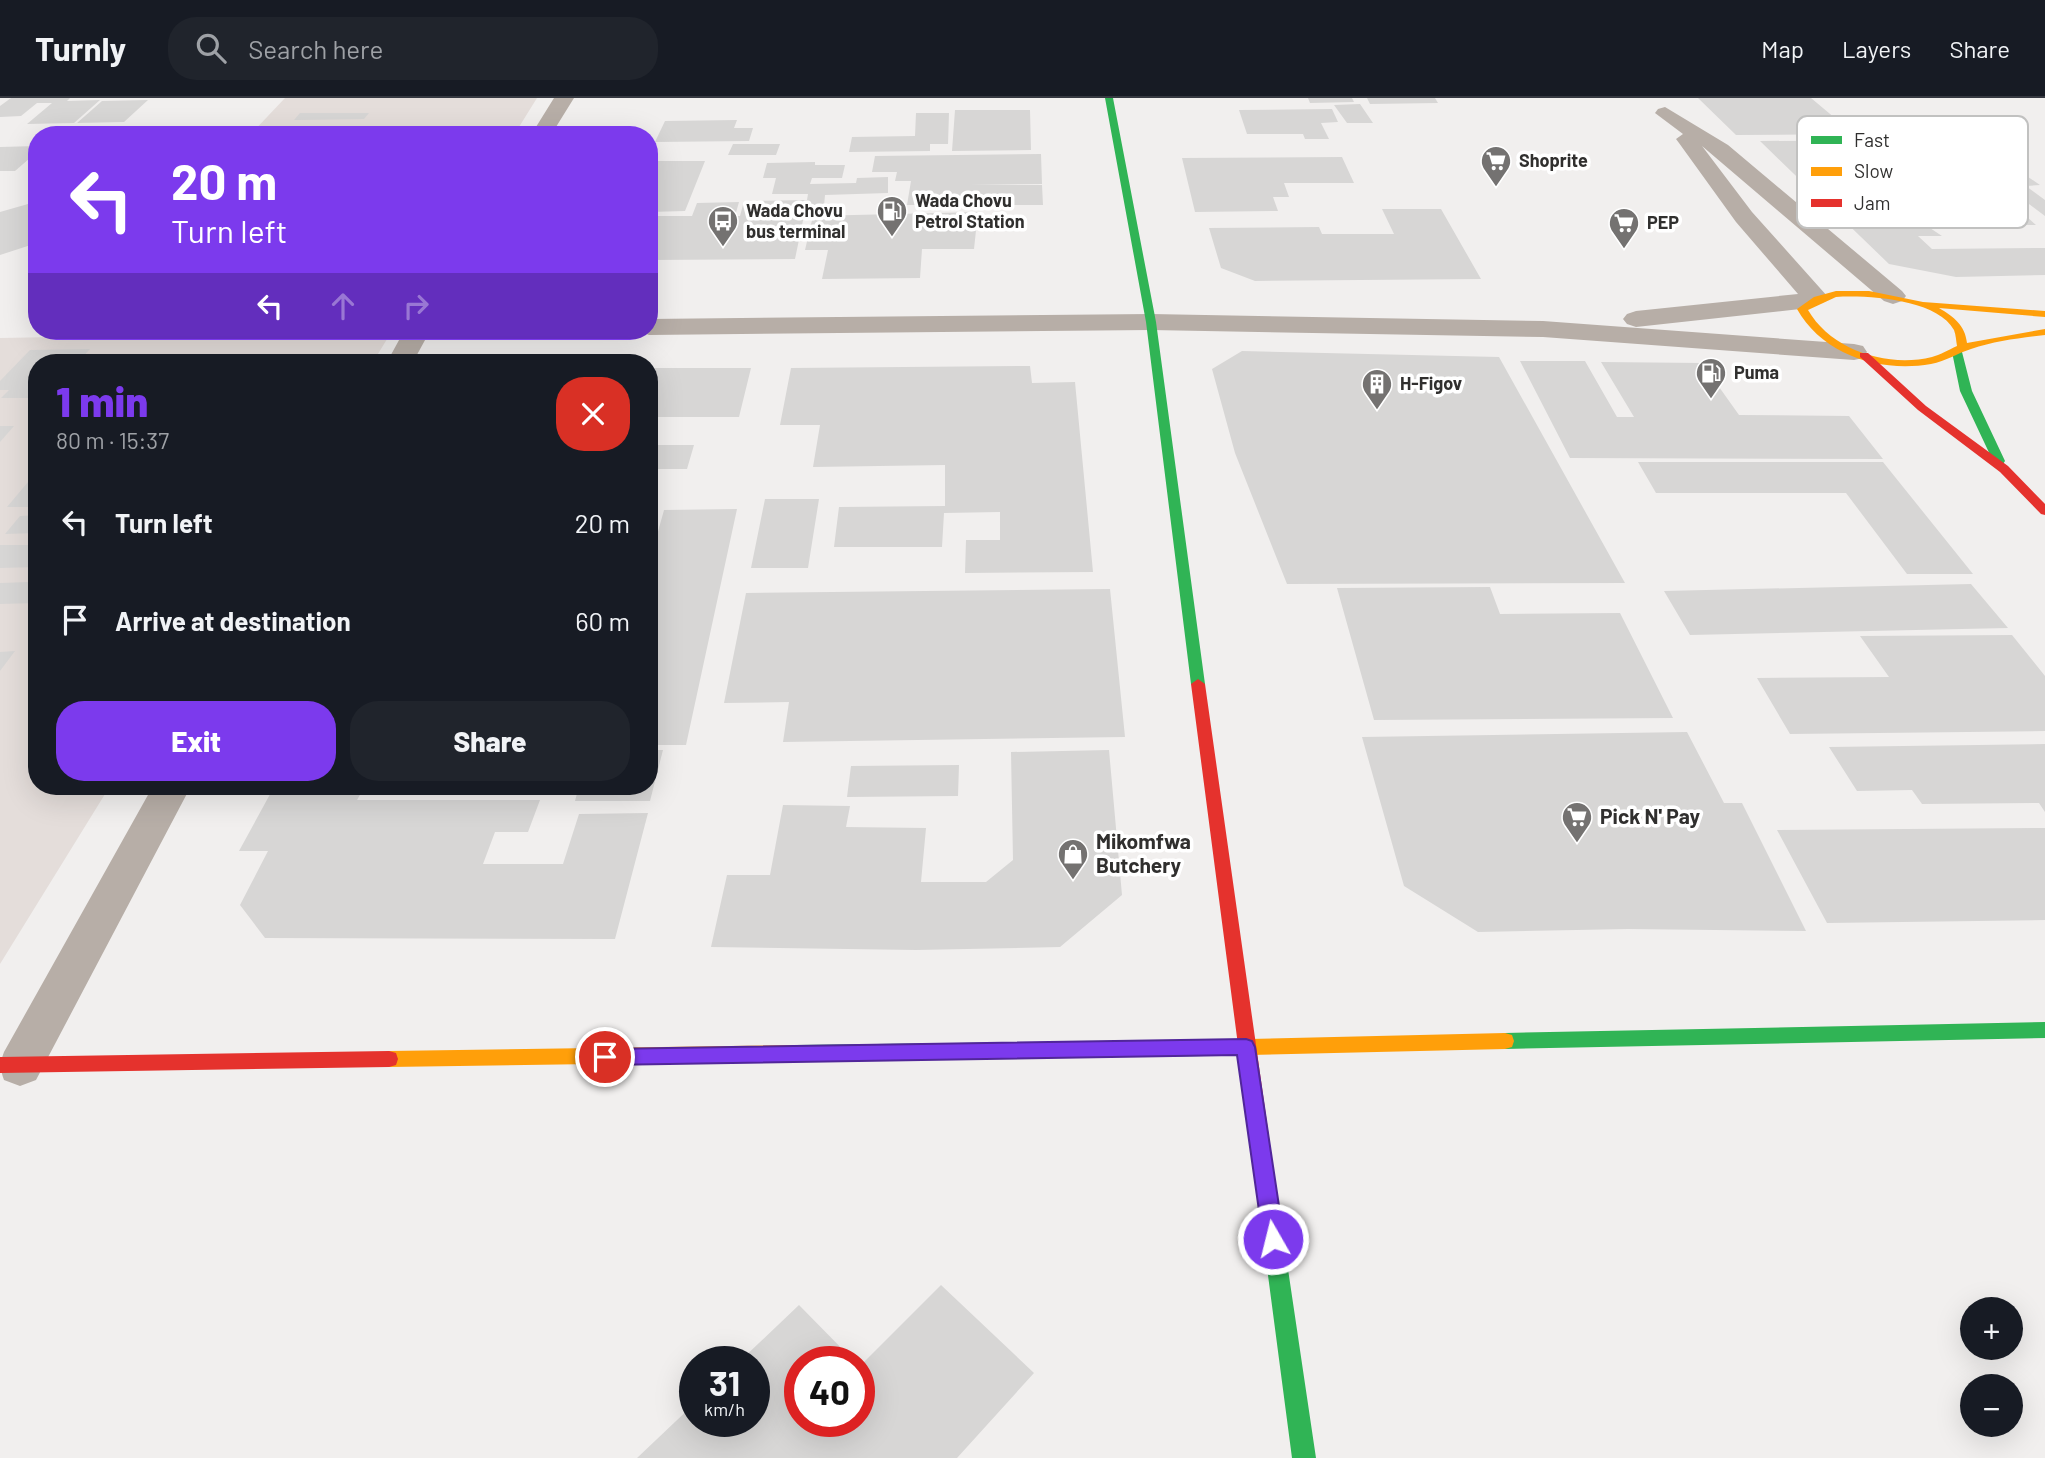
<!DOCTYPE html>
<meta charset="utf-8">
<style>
body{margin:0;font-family:Barlow,sans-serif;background:#20242c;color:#f1f3f6;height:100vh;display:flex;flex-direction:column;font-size:26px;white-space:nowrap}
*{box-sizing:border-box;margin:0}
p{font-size:23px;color:#9ea1a6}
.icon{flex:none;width:38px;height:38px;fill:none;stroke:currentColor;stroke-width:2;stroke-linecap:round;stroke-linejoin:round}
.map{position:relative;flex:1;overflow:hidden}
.panel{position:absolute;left:28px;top:256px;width:630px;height:441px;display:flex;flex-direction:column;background:#171b24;border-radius:28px;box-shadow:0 7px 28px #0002}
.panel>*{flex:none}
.hud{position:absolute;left:28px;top:28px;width:630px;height:214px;border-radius:28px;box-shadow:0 7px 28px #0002;background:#7c3aed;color:#fff;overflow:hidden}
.controls{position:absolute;left:1960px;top:1199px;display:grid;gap:14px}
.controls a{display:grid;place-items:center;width:63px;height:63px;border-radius:50%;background:#171b24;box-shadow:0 7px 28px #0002;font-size:35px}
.speed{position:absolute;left:679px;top:1248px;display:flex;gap:14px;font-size:35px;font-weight:700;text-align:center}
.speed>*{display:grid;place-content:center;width:91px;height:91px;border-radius:50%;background:#171b24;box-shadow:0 7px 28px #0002;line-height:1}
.speed small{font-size:18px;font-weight:400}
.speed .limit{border:10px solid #d22;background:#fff;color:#111}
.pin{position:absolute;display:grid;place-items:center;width:60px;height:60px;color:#fff;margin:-30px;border:4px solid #fff;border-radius:50%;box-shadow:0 2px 7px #0007}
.me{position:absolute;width:77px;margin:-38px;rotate:352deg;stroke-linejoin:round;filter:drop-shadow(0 0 5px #0008)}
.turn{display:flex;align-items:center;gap:24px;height:147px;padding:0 28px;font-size:32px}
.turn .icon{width:91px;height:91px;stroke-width:2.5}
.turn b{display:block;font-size:49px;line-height:60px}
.lanes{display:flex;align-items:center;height:66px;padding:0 28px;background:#0003;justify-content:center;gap:35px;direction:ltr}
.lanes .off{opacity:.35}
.round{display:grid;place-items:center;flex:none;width:74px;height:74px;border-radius:28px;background:#20242c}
.overview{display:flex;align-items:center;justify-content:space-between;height:119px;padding:0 28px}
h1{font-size:42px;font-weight:800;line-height:52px;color:#7c3aed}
.cta{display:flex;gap:14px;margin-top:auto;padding:14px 28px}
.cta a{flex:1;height:80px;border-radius:28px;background:#7c3aed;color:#fff;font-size:28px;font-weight:800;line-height:80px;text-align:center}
.cta a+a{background:#20242c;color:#f1f3f6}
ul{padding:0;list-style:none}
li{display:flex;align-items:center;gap:21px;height:98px;padding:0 28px}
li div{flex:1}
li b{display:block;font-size:26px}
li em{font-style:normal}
header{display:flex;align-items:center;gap:42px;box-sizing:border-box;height:98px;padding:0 35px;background:#171b24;border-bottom:2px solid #363941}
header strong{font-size:33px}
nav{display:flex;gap:38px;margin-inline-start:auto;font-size:24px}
.search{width:490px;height:63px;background:#20242c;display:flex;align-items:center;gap:18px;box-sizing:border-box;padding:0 24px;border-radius:28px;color:#9ea1a6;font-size:26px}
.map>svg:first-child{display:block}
</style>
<header>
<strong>Turnly</strong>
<div class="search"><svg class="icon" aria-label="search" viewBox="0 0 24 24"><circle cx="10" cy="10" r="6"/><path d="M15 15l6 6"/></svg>Search here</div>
<nav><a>Map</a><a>Layers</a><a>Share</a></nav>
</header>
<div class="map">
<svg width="2045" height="1360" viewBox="0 0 2045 1360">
<rect width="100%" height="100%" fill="#f1efee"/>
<!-- built -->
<path fill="#e4ddda" d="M 285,0 L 537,0 L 514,37 L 250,37 Z
M 62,233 L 392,233 L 373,264 L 37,264 L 37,688 L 110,688 L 0,866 L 0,240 L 56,239 Z"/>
<!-- building -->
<path fill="#d7d6d5" d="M 11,0 L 70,0 L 67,3 L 100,2 L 74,25 L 27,26 L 52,5 L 37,5 L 21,18 L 0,19 L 0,8 Z
M 1308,0 L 1352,0 L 1354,4 L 1310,5 Z
M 1367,0 L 1435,0 L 1438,5 L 1370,6 Z
M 1698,0 L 1811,0 L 1854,36 L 1736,37 Z
M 148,2 L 124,24 L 77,25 L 102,3 Z
M 1360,6 L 1373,25 L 1347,25 L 1334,7 Z
M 1332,11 L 1338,24 L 1321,25 L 1329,41 L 1305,41 L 1303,36 L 1247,36 L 1239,12 Z
M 955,12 L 1030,12 L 1031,52 L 952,53 Z
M 300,15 L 369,15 L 364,21 L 294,22 Z
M 916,15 L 949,15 L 948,46 L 930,46 L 930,53 L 849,54 L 852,39 L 915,38 Z
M 737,22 L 734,30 L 753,30 L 749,43 L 655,44 L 665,23 Z
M 298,28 L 336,28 L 329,36 L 291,37 Z
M 1911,42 L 1928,55 L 1860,56 L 1916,106 L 1825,106 L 1760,43 Z
M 733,46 L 780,46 L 776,57 L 728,57 Z
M 37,48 L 37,54 L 15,73 L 0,73 L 0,49 Z
M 1041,56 L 1042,86 L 970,87 L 1042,87 L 1043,107 L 907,107 L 911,83 L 895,83 L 897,74 L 872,74 L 875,58 Z
M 1342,59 L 1354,85 L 1284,85 L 1289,99 L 1273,99 L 1278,113 L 1195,114 L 1182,60 Z
M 649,63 L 705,63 L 685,113 L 649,114 Z
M 815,64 L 815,67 L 845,67 L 842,80 L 812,80 L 810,86 L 856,85 L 857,80 L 888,79 L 888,95 L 825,97 L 824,108 L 806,108 L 795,161 L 649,162 L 649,139 L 658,118 L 692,118 L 697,105 L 739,104 L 735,118 L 740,118 L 744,103 L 807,102 L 808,96 L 772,96 L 776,80 L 763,80 L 767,65 Z
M 1974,65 L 1996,65 L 2003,70 L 2015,70 L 2040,87 L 2026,88 L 2045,102 L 2045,118 Z
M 28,106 L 37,113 L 37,145 L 0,157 L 0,114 Z
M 1831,110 L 1923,111 L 1935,122 L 1921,124 L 1942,138 L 1918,138 L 1932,151 L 2045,150 L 2045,177 L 1956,179 L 1889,166 Z
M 1942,110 L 2017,110 L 2036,127 L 1961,127 Z
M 1382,111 L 1441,111 L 1481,181 L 1255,183 L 1221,170 L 1209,130 L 1319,129 L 1322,136 L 1394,136 Z
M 978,114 L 974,151 L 922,151 L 920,180 L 822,181 L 828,152 L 805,152 L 813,118 Z
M 90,251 L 78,264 L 37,264 L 37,300 L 1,300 L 9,292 L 0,292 L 0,283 L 30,252 Z
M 1242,253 L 1499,259 L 1625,485 L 1287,486 L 1235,355 L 1212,271 Z
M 1520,263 L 1585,263 L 1617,319 L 1634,319 L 1601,264 L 1702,265 L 1739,317 L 1849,318 L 1883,361 L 1570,360 Z
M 1030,268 L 1032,285 L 1075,284 L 1093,474 L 965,475 L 966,442 L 1000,442 L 1000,414 L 944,415 L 942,449 L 834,449 L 839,409 L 945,408 L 945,367 L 813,369 L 820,327 L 780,327 L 791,270 Z
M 649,270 L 751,270 L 739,319 L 649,319 Z
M 0,328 L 14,328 L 0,344 Z
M 649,347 L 694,347 L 687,371 L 649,371 Z
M 1638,364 L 1883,364 L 1973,476 L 1907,476 L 1846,395 L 1656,395 Z
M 28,384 L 37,384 L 37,409 L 7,409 Z
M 765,401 L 819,401 L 808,470 L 751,470 Z
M 737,411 L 686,647 L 649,647 L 649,466 L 664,412 Z
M 37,417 L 37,435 L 5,436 L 20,418 Z
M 0,447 L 37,447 L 37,469 L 0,470 Z
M 37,474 L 37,505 L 0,506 L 0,485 L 29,484 Z
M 1971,486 L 2008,530 L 1690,537 L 1664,493 Z
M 1490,489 L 1500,516 L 1620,515 L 1673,620 L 1374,622 L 1337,490 Z
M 1110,491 L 1125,639 L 783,644 L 789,604 L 724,605 L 746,495 Z
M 2012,537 L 2045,578 L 2045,633 L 1790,636 L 1757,580 L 1889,579 L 1860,538 Z
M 15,553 L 0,573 L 0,554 Z
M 1687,634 L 1724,705 L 1742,705 L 1806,833 L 1628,831 L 1478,834 L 1404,788 L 1362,639 Z
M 2045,646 L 2045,714 L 2039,705 L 1922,706 L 1912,692 L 1857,693 L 1829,649 Z
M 649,652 L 663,652 L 650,703 L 575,703 L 579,688 L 649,688 Z
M 1109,652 L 1122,797 L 1060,849 L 916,852 L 711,849 L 727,777 L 770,777 L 783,707 L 850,708 L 846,729 L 926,730 L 921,784 L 986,784 L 1013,762 L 1011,654 Z
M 959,667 L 958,698 L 847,699 L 851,668 Z
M 274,689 L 364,690 L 357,702 L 540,702 L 528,734 L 495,734 L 483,766 L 563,766 L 579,716 L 648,715 L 615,841 L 265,840 L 240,807 L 268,753 L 239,753 Z
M 2045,730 L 2045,822 L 1827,825 L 1777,732 Z
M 941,1187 L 1034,1275 L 957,1360 L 637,1360 L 695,1305 L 695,1323 L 754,1323 L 754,1264 L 739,1264 L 799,1207 L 855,1264 L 800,1264 L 800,1323 L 859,1323 L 859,1269 Z"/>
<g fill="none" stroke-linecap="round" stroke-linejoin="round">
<!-- street -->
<path fill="#b7aea7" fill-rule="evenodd" d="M 554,0 L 574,0 L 551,37 L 531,37 Z
M 1665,9 L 1728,47 L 1902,193 L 1906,198 L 1902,203 L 1893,206 L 1884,203 L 1702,48 L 1752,114 L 1828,199 L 1824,204 L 1809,210 L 1636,229 L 1627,226 L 1623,221 L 1627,216 L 1636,213 L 1798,196 L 1736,124 L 1679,45 L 1676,41 L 1683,36 L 1655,15 L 1658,11 Z
M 1151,216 L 1543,223 L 1854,246 L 1863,248 L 1867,254 L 1863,260 L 1854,262 L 1543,239 L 1151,232 L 649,237 L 639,233 L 649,233 L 649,221 Z
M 404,233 L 430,233 L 413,264 L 387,264 Z
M 153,688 L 191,688 L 36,982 L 20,988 L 4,982 C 0,972 0,964 4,954 Z"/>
<!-- fast -->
<path fill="#30b455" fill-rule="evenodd" d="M 1105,0 L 1113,0 L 1156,224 L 1205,586 L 1198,591 L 1191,586 L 1146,224 Z
M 1957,251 L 1962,254 L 1972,293 L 2005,363 L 2003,366 L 1995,366 L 1993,363 L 1960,293 L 1952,254 Z
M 2045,924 L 2045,940 L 1505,951 L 1498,949 L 1496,943 L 1498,937 L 1505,935 Z
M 1204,942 L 1211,944 L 1213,950 L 1211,956 L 1204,958 L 796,963 L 789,961 L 787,955 L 789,949 L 796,947 Z
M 1271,1114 L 1278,1117 L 1281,1124 L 1316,1360 L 1292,1360 L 1261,1124 L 1264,1117 Z"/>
<!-- slow -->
<path fill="#ff9f0a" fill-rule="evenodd" d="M 1836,193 L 1869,193 L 1923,204 L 2045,213 L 2045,219 L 1939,210 C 1954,219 1965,227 1967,245 L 2045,231 L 2045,237 C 2020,240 1995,243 1971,251 C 1958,255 1946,263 1931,266 C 1880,275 1823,257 1797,211 L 1814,199 ZM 1836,199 C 1867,197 1937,201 1954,232 C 1956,237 1956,243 1957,248 C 1948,252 1940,257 1932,259 C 1887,270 1831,252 1808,212 Z
M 1505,935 L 1512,937 L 1514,943 L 1512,949 L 1505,951 L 1204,958 L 1197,956 L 1195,950 L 1197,944 L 1204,942 Z
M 796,947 L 803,949 L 805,955 L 803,961 L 796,963 L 389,969 L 382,967 L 380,961 L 382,955 L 389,953 Z"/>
<!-- jam -->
<path fill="#e5322d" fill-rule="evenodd" d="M 1860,255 L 1868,255 L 1926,308 L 2008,368 L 2045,406 L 2045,417 L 2041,416 L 2000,374 L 1918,312 L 1860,259 Z
M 1198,581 L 1205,586 L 1281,1124 L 1278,1131 L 1271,1134 L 1264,1131 L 1261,1124 L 1191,586 Z
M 389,953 L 396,955 L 398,961 L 396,967 L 389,969 L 0,975 L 0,959 Z"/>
</g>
<!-- route -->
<path fill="#7c3aed" stroke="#51269a" stroke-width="2" d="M 1246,941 L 1252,943 L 1255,949 L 1284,1141 L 1281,1148 L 1273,1151 L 1266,1148 L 1263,1141 L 1237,957 L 605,967 L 598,965 L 596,959 L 598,953 L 605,951 Z"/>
<!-- icons -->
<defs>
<g id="supermarket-pin" transform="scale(1.575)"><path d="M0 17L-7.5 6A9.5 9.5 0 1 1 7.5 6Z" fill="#747271" stroke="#fff"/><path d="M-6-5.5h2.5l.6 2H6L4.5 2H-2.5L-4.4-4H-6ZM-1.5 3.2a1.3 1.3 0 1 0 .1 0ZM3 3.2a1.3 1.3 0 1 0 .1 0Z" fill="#fff"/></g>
<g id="fuel-pin" transform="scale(1.575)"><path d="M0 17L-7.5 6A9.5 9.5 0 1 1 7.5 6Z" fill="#747271" stroke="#fff"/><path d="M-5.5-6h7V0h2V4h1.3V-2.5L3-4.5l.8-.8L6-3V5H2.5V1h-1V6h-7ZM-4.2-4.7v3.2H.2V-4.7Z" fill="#fff"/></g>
<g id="bus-pin" transform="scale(1.575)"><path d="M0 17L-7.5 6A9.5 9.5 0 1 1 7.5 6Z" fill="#747271" stroke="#fff"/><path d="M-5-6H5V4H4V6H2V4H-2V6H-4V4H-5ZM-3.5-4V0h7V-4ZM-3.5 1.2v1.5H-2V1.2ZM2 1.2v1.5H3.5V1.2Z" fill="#fff"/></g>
<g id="building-pin" transform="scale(1.575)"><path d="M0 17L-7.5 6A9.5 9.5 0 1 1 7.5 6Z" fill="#747271" stroke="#fff"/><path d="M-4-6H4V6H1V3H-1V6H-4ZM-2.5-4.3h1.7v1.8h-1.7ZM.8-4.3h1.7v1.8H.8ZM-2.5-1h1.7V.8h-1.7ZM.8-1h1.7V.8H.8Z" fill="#fff"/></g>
<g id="shop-pin" transform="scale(1.575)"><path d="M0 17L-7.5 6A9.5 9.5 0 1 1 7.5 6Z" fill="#747271" stroke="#fff"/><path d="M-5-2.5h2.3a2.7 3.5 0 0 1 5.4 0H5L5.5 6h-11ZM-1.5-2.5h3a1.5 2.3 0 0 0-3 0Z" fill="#fff"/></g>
</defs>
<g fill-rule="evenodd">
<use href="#supermarket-pin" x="1496" y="63"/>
<use href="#fuel-pin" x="892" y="113"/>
<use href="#bus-pin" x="723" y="123"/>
<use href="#supermarket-pin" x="1624" y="125"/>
<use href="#fuel-pin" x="1711" y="275"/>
<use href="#building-pin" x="1377" y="286"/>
<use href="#supermarket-pin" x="1577" y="719"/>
<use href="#shop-pin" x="1073" y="756"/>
</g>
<g text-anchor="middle" stroke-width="7" stroke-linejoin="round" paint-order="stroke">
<!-- far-poi labels -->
<g font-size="18" font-weight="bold" fill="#302f2e" stroke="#fff" text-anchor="start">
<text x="1519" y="69">Shoprite</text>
<text x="915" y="109">Wada Chovu<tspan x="915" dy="21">Petrol Station</tspan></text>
<text x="746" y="119">Wada Chovu<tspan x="746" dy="21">bus terminal</tspan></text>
<text x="1647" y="131">PEP</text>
<text x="1734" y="281">Puma</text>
<text x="1400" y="292">H-Figov</text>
</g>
<!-- poi labels -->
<g font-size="21" font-weight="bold" fill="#302f2e" stroke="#fff" text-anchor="start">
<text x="1600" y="726">Pick N' Pay</text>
<text x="1096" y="751">Mikomfwa<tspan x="1096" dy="24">Butchery</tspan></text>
</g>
</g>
<!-- legend -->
<rect x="1797" y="18" width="231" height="112" rx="10" fill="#fff" stroke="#c1c1c0" stroke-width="2"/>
<rect x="1811" y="38" width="31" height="8" fill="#30b455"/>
<rect x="1811" y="69" width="31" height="9" fill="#ff9f0a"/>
<rect x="1811" y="101" width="31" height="8" fill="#e5322d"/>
<g font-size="19" fill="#302f2e">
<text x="1854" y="49">Fast</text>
<text x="1854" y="80">Slow</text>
<text x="1854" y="112">Jam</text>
</g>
</svg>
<div class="controls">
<a>+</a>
<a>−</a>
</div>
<div class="speed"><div>31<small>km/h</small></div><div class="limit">40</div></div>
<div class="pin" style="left:605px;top:959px;background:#d93025"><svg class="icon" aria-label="arrive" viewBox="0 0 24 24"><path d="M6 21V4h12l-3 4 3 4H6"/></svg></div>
<svg class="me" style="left:1273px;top:1141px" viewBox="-20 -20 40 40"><circle r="17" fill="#7c3aed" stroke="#fff" stroke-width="3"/><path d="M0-11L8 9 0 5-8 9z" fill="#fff"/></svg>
<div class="hud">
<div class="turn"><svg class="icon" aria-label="left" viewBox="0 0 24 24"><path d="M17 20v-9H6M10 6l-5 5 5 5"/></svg><div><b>20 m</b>Turn left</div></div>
<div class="lanes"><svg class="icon" aria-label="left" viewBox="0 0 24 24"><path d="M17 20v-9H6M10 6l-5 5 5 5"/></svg><svg class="icon off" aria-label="ahead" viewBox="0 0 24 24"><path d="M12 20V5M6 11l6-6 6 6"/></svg><svg class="icon off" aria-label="right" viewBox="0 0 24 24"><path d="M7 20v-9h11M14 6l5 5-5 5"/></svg></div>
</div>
<section class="panel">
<div class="overview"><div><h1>1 min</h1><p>80 m · 15:37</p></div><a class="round" style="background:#d93025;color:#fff"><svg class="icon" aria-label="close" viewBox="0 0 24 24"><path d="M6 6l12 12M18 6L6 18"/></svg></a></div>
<ul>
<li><svg class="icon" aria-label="left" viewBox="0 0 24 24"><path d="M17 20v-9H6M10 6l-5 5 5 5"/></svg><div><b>Turn left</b></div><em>20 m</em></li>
<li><svg class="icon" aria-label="arrive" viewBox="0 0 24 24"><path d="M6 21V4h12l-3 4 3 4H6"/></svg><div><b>Arrive at destination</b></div><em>60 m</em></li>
</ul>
<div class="cta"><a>Exit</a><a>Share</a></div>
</section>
</div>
